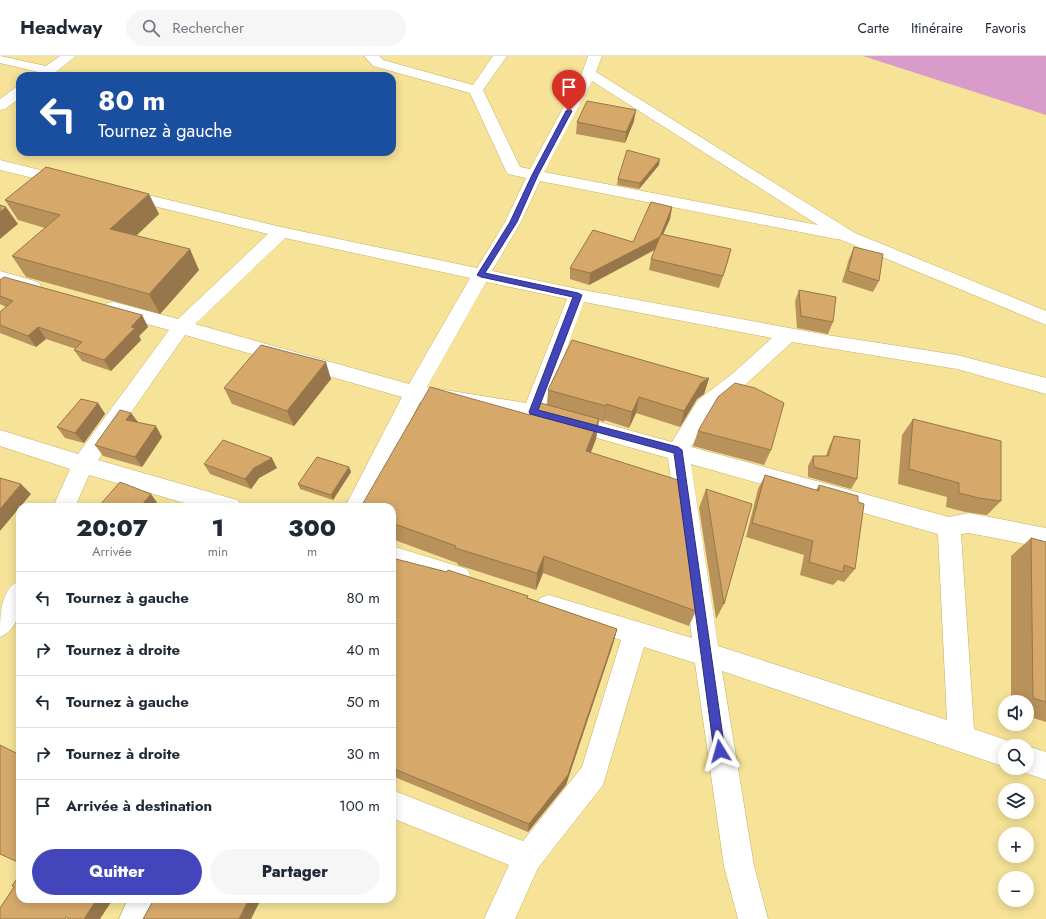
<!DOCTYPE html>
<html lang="fr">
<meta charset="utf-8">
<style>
body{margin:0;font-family:Jost,sans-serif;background:#f6f6f7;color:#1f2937;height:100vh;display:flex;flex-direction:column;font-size:15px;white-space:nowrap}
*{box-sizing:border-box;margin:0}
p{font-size:13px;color:#747a83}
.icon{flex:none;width:22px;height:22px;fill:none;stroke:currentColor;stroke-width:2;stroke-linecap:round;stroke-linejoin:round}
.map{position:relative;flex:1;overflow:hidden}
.sheet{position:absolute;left:16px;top:447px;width:380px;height:400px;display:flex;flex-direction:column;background:#fff;border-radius:12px;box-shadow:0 2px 10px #0003}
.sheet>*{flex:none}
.hud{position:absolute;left:16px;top:16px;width:380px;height:84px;border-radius:12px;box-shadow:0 2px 10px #0003;background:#1a4fa0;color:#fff;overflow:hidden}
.tools{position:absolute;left:998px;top:639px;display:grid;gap:8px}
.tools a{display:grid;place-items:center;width:36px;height:36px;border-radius:50%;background:#fff;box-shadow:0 2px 10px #0003;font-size:20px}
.pin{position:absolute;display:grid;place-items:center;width:34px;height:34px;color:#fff;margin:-41px -17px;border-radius:50% 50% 50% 0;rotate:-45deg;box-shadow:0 0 4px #0007}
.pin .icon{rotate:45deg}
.me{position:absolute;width:44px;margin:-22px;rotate:352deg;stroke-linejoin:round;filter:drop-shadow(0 0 3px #0008)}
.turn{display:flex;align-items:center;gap:14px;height:84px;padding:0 16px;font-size:18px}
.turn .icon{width:52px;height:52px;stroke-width:2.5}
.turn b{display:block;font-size:28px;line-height:34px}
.eta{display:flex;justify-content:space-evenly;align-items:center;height:68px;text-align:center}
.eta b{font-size:24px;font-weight:800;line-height:28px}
.action{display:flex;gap:8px;margin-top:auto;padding:8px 16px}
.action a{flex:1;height:46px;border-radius:24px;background:#4346bb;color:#fff;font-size:16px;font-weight:800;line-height:46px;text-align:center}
.action a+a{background:#f6f6f7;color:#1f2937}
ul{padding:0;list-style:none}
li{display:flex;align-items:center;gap:12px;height:52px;padding:0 16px;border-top:1px solid #e0e1e3}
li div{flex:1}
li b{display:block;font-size:15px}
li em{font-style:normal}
header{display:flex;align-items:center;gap:24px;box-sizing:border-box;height:56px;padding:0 20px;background:#fff;border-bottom:1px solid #e0e1e3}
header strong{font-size:19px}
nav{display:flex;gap:22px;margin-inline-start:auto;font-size:14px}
.search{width:280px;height:36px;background:#f6f6f7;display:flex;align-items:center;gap:10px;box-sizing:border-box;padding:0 14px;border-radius:22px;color:#747a83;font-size:15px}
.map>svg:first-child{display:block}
</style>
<header>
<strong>Headway</strong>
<div class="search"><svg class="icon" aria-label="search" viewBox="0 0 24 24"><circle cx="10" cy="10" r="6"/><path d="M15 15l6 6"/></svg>Rechercher</div>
<nav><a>Carte</a><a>Itinéraire</a><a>Favoris</a></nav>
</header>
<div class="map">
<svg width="1046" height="863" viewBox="0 0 1046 863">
<rect width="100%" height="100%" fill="#f6e398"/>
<!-- green -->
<path fill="#d99bca" d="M 863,0 L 1046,0 L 1046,59 Z"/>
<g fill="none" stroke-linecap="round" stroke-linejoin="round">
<!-- minor casing -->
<g stroke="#c3b067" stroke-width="1">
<path id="minor" d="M 0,0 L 46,10 L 60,0 L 76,0 L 51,20 L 35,20 L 38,16 L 0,7 Z
M 364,0 L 379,0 L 383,4 L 473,29 L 493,0 L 507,0 L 483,34 L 520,111 L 530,113 L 582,17 L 588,0 L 602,0 L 596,16 L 855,177 L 1046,255 L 1046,269 L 839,183 L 836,183 L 540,125 L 521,166 L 492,215 L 578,233 L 827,279 L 957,299 L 1046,322 L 1046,338 L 957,313 L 792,286 L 746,328 L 712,356 L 691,391 L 949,461 L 969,457 L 1046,472 L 1046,492 L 969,477 L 961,478 L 974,673 L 1015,687 L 1016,690 L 1005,690 L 1005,711 L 722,615 L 754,810 L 768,863 L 738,863 L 724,810 L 695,607 L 644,591 L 603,729 L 538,812 L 515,863 L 484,863 L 509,809 L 392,762 L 392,734 L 523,785 L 582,711 L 621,584 L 540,558 L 537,550 L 540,542 L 549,539 L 692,582 L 668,402 L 533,364 L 420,346 L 367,451 L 345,451 L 402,341 L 185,279 L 98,404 L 230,442 L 238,444 L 241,451 L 198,451 L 89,419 L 75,451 L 53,451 L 70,413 L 0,390 L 0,374 L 78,398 L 169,274 L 107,257 L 105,252 L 107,247 L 114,246 L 178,263 L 268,178 L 117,141 L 115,138 L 117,135 L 123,133 L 281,171 L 477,212 L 505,166 L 526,122 L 508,118 L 506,115 L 470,37 L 373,10 ZM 592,25 L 818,169 L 544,116 ZM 285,182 L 470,222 L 409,328 L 195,268 ZM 486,226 L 567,243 L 526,347 L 427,331 ZM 584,246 L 772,282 L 732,318 L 698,344 L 672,386 L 545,351 ZM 691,408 L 938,478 L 947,664 L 718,590 Z
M 20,31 L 20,42 L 5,53 L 0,54 L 0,43 L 15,32 Z
M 0,104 L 72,122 L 74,125 L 72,128 L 66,130 L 0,114 Z
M 0,215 L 38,226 L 41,230 L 38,234 L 32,236 L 0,227 Z
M 392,490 L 467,513 L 471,521 L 467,529 L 459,532 L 392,510 Z
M 20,524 C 20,545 23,572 0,581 C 0,560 0,533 20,524 Z
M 1027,690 L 1046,696 L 1046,724 L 1017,714 L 1017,712 L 1027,712 Z
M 128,843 L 159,843 L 150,863 L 119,863 Z"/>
</g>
<!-- minor -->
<use href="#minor" fill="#fff" fill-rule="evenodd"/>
</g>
<!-- wall -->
<path fill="#b8915b" d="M 634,65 L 625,87 L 576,78 L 577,66 Z
M 659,109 L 639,133 L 617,129 L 618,123 Z
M 5,144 L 159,158 L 136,180 L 199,214 L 160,258 L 26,221 L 12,200 L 45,172 L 18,164 Z
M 672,151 L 670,163 L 663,178 L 728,205 L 719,232 L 649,214 L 651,203 L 655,194 L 589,229 L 570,223 L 570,212 L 633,186 Z
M 854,191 L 879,225 L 873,236 L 842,226 L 849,203 Z
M 0,224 L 142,259 L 148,271 L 139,280 L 141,284 L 111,315 L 82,305 L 74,294 L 76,293 L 46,283 L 36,291 L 0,277 L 0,256 L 6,251 L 0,248 Z
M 799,234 L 833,266 L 828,278 L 797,272 L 795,245 Z
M 705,322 L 709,322 L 704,338 L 697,343 L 680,371 L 636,357 L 629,372 L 604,364 L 604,366 L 599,364 L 596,383 L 591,396 L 696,555 L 689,570 L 543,517 L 536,534 L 458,509 L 457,507 L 392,483 L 392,451 L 362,451 L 362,449 L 530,359 L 547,349 L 548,334 Z
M 331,323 L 294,370 L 232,348 L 224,332 Z
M 98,347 L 105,358 L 84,387 L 65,382 L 57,371 Z
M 131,357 L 138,366 L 162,381 L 142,411 L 103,400 L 95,389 Z
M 913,363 L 1001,445 L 987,459 L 965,456 L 946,451 L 947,441 L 898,428 L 902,379 Z
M 698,375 L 771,394 L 764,409 L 693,390 Z
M 834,380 L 857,423 L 851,433 L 808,421 L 808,410 L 813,400 L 826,400 L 829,391 Z
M 204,408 L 277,412 L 259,422 L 251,433 L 210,418 Z
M 349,411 L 351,416 L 333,444 L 300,433 L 298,428 Z
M 765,419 L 816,434 L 819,429 L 855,513 L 844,526 L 838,524 L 833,529 L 800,519 L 804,499 L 746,481 L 758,433 Z
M 706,433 L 724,548 L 716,563 L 699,452 Z
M 1031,482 L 1046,486 L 1046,666 L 1027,660 L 1027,646 L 1011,646 L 1011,500 Z
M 392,502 L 528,540 L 528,542 L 617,573 L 613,588 L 566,729 L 528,776 L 392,720 Z"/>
<!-- shaded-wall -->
<path fill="#96764a" d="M 636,54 L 634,65 L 625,87 L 626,76 Z
M 660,103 L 659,109 L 639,133 L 640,127 Z
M 149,138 L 159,158 L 121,194 L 110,173 Z
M 6,151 L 18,168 L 0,183 L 0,156 Z
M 672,151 L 670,163 L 657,192 L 589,229 L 590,217 L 660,181 Z
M 190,193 L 199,214 L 160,258 L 149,238 Z
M 731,193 L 728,205 L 719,232 L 723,220 Z
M 142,259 L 148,271 L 139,280 L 141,284 L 111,315 L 104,304 L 131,271 Z
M 38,271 L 46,283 L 36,291 L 28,280 Z
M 326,306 L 331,323 L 294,370 L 287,355 Z
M 709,322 L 704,338 L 697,343 L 680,371 L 684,355 L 701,327 Z
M 639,341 L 636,357 L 629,372 L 632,356 Z
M 98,347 L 105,358 L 84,387 L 75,377 Z
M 606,348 L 604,364 L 604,366 L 606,350 Z
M 131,357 L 139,368 L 126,364 Z
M 599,363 L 596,383 L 584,414 L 586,395 Z
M 156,370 L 162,381 L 142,411 L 135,401 Z
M 272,402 L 277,412 L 259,422 L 251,433 L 245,423 L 254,412 Z
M 349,411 L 351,416 L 333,444 L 331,439 Z
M 21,428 L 31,438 L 0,475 L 0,453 Z
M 151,438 L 158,448 L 156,451 L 140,451 Z
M 544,500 L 543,517 L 536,534 L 537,517 Z
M 617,573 L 613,588 L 566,729 L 528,776 L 529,768 Z
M 97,843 L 113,843 L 100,863 L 84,863 Z
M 249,843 L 261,843 L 251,863 L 239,863 Z"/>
<!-- building -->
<path fill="#d6a96a" stroke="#96764a" d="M 587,45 L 636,54 L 626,76 L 577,66 Z
M 627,94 L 660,103 L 640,127 L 618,123 Z
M 46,111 L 149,138 L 110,173 L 190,193 L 149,238 L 12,200 L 60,159 L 5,144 Z
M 651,146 L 672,151 L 660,181 L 590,217 L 570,212 L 593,174 L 633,186 Z
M 0,149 L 6,151 L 0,156 Z
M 661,178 L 731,193 L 723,220 L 651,203 Z
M 854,191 L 883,198 L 879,225 L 848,215 Z
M 4,221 L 142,259 L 131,271 L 135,272 L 104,304 L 74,294 L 82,286 L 38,271 L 28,280 L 0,269 L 0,256 L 13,245 L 0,240 L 0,224 Z
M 799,234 L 836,241 L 833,266 L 801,260 Z
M 572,284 L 705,322 L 709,322 L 701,327 L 684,355 L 639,341 L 632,356 L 606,348 L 606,350 L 548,334 Z
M 261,289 L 326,306 L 287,355 L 224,332 Z
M 735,327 L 755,332 L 784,347 L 771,394 L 698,375 L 718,341 Z
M 430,331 L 530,359 L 537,346 L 599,363 L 586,395 L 678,424 L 696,555 L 544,500 L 537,517 L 455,492 L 456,490 L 392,467 L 392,451 L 364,451 L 365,450 L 362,449 Z
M 81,343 L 98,347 L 75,377 L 57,371 Z
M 120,354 L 131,357 L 126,364 L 156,370 L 135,401 L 95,389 Z
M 913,363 L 1001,385 L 1001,445 L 979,442 L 959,437 L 959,427 L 909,413 Z
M 834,380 L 860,384 L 857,423 L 814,411 L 813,400 L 828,400 Z
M 223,384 L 272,402 L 254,412 L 245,423 L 204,408 Z
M 317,401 L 349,411 L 331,439 L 298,428 Z
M 765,419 L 819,435 L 819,429 L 858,440 L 858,446 L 864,448 L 855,513 L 844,509 L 843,516 L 809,506 L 813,485 L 752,467 Z
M 0,422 L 21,428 L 0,453 Z
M 120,426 L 151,438 L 140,451 L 98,451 Z
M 706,433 L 752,448 L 724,548 Z
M 1031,482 L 1046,486 L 1046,646 L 1033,642 Z
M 392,502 L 447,516 L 448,514 L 528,540 L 527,542 L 617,573 L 568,719 L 529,768 L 392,712 Z
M 0,689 L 20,699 L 20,807 L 0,798 Z
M 20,818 L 20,843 L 97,843 L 84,863 L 69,863 L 66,861 L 65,863 L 0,863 L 0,852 L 14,831 L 12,830 Z
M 152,843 L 249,843 L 239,863 L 143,863 L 153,845 L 151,844 Z"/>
<!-- route -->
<path fill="#4346bb" stroke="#2c2e7a" d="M 569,53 L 572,55 L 538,119 L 517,166 L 485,217 L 578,237 L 582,239 L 538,354 L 678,391 L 682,394 L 725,695 L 724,699 L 720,701 L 716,699 L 714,695 L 674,397 L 530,358 L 529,356 L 573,241 L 481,221 L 477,219 L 510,166 L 532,119 L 566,55 Z"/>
</svg>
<div class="tools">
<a><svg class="icon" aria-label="sound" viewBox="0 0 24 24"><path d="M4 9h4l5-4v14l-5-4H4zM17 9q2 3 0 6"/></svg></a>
<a><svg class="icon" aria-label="search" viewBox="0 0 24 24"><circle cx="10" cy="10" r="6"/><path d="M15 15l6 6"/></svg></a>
<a><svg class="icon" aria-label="layers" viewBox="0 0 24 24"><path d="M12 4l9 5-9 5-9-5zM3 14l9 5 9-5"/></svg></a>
<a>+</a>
<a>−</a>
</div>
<div class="pin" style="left:569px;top:55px;background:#d93025"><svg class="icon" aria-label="arrive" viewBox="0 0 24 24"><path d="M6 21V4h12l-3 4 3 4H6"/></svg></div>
<svg class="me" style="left:720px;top:695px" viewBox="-20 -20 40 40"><path d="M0-17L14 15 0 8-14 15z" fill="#4346bb" stroke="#fff" stroke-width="4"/></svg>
<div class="hud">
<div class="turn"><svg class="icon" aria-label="left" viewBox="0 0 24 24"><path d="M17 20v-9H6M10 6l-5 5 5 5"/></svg><div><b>80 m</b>Tournez à gauche</div></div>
</div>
<section class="sheet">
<div class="eta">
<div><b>20:07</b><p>Arrivée</p></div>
<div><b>1</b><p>min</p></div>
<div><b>300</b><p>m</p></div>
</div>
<ul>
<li><svg class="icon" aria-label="left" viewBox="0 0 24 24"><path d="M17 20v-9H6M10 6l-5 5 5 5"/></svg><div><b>Tournez à gauche</b></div><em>80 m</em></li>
<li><svg class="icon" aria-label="right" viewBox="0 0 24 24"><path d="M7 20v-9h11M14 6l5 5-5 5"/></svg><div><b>Tournez à droite</b></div><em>40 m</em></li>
<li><svg class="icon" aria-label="left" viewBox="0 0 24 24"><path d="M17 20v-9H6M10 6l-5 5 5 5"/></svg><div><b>Tournez à gauche</b></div><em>50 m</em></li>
<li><svg class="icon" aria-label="right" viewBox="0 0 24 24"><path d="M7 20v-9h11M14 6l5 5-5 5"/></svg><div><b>Tournez à droite</b></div><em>30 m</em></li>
<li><svg class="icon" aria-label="arrive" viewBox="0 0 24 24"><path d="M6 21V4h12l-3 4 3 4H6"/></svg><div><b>Arrivée à destination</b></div><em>100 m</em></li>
</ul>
<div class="action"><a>Quitter</a><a>Partager</a></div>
</section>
</div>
